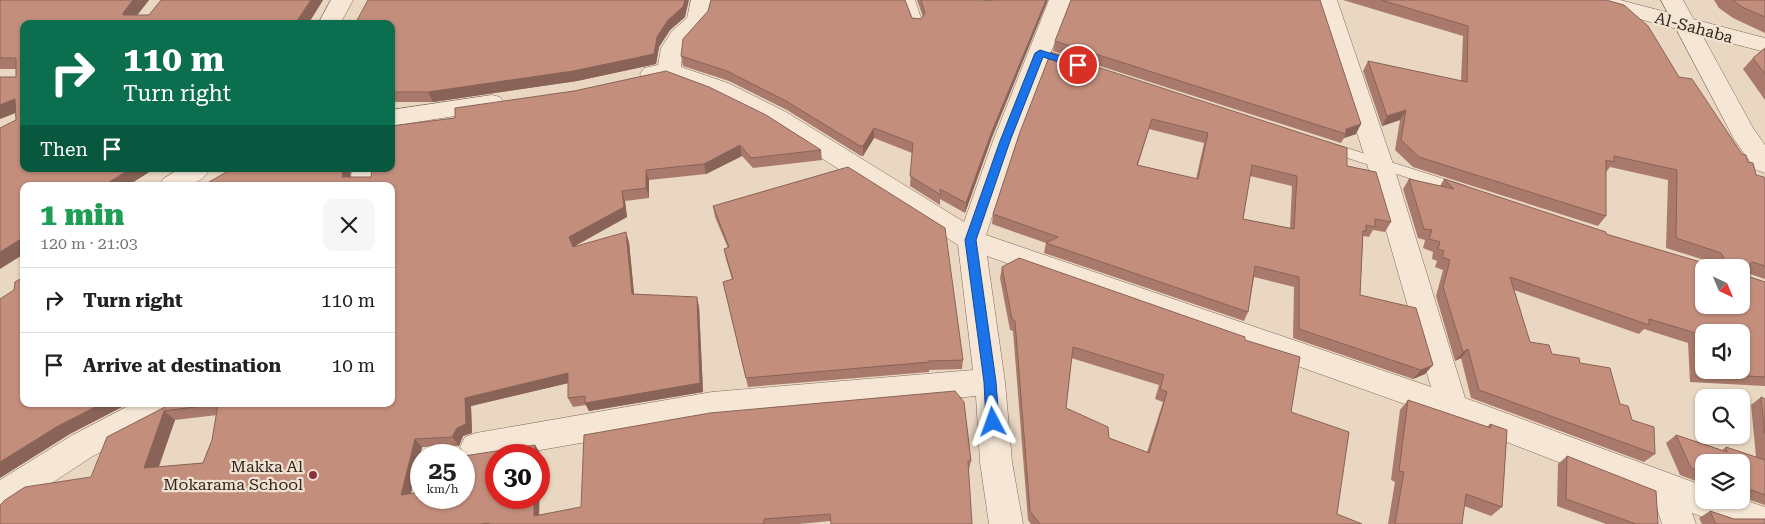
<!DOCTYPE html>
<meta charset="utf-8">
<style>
body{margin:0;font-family:"Roboto Serif",serif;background:#f6f6f6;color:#222;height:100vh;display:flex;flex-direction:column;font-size:19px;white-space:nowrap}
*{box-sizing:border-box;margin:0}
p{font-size:16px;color:#767676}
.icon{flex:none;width:28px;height:28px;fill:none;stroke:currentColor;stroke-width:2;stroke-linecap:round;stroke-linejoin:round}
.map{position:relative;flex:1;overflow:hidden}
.sheet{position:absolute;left:20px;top:182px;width:375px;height:225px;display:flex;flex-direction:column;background:#fff;border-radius:10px;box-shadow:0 1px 4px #0004}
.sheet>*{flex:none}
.top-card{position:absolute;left:20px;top:20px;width:375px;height:152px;border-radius:10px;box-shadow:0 1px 4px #0004;background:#0b6e4f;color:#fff;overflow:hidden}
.needle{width:32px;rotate:136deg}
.controls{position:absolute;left:1695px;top:259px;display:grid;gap:10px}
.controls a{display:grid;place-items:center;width:55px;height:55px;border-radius:10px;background:#fff;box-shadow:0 1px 4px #0004;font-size:25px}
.speed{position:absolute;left:410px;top:444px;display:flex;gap:10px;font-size:25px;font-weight:700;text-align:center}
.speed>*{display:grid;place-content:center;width:65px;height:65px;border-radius:50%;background:#fff;box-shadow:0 1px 4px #0004;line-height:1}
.speed small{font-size:12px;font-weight:400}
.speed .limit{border:8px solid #d22;background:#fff;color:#111}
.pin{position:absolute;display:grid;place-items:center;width:42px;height:42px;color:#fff;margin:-21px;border:2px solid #fff;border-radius:50%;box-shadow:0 1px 5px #0007}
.me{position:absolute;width:55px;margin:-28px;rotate:356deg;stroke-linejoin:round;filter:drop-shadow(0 0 4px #0008)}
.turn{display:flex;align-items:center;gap:18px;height:105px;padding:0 20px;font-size:22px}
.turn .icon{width:65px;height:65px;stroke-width:2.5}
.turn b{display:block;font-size:35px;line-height:42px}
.then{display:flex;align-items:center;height:48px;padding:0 20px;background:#0003;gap:10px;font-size:19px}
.round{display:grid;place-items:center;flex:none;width:52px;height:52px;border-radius:10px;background:#f6f6f6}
.summary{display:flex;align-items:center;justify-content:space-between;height:85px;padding:0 20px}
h1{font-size:30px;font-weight:800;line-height:38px;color:#1e9e55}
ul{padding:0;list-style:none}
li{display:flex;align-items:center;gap:15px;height:65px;padding:0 20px;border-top:1px solid #e0e0e0}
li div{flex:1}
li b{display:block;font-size:19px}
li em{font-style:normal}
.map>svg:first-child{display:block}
</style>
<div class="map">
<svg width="1765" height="524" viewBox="0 0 1765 524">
<rect width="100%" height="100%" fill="#e9d7c2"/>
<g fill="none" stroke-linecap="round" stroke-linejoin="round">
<!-- service casing -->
<g stroke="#81695b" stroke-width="1">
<path id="service" d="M 903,0 L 915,0 L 923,24 L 921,27 L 913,27 Z
M 1328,142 L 1466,186 L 1468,190 L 1466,194 L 1461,195 L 1323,150 L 1321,147 L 1323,144 Z"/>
</g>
<!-- minor casing -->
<g stroke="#81695b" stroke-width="1">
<path id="minor" d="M 691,0 L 713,0 L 708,21 L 683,48 L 681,67 L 728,83 L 786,112 L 964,222 L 993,141 L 1049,0 L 1071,0 L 1017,141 L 986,235 L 1431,387 L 1367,164 L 1315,0 L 1337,0 L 1393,164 L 1465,398 L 1704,486 L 1704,500 L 1741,499 L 1765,507 L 1765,524 L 1723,524 L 1692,513 L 1696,524 L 1662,524 L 1654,499 L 1447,419 L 987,256 L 1005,382 L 1012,462 L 1023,524 L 989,524 L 980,462 L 976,396 L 712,420 L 512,455 L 496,455 L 496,458 L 476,461 L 465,457 L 460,447 L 465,437 L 476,433 L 712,392 L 973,370 L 958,245 L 768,124 L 712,95 L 668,79 L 652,82 L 644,80 L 640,74 L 644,68 L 658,65 L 661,48 L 672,31 L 687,18 Z
M 1583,0 L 1620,0 L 1765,38 L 1765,52 L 1586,5 Z
M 492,95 L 500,97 L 504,103 L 500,109 L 391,126 L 391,110 Z
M 352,169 L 378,169 L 376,186 L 350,186 Z
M 132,404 L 178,404 L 174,414 L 93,456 L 17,506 L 12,512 L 0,516 L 0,480 L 71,436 Z"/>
</g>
<!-- tertiary casing -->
<g stroke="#81695b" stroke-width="1">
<path id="tertiary" d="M 331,0 L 353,0 L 340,24 L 318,24 Z
M 1661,0 L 1683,0 L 1753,128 L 1765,145 L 1765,173 L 1756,170 L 1734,139 Z
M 179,169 L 210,169 C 198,189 179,186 159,186 L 163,179 Z"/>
</g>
<!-- service -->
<use href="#service" fill="#f5e6d5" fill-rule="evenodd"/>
<!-- minor -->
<use href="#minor" fill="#f5e6d5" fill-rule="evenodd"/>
<!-- tertiary -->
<use href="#tertiary" fill="#f5e6d5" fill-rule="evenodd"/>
</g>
<!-- wall -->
<path fill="#a97a6b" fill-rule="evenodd" d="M 0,0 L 149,0 L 137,15 L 149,15 L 323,0 L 308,24 L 24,24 L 24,169 L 154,169 L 127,186 L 24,186 L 16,113 L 0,119 L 0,77 L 16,77 L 16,69 L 0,69 Z
M 917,0 L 978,0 L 991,140 L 965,213 L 940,199 L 940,205 L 910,186 L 912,153 L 874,138 L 863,156 L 861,156 L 787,110 L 729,81 L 683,66 L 681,56 L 708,11 L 912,18 L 921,19 L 923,17 Z
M 1343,0 L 1606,0 L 1679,77 L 1748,162 L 1756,175 L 1765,180 L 1765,279 L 1750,274 L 1750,277 L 1765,282 L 1765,386 L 1690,382 L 1688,343 L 1644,329 L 1639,334 L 1514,290 L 1530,342 L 1552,354 L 1580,363 L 1620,404 L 1655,454 L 1644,462 L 1471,398 L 1461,358 L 1455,361 L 1436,296 L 1443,270 L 1435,267 L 1437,261 L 1432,259 L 1433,252 L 1423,248 L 1425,240 L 1418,238 L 1403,189 L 1409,179 L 1440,186 L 1444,179 L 1606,234 L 1711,266 L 1712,264 L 1711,262 L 1666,248 L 1668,180 L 1610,167 L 1606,172 L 1606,216 L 1598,226 L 1413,167 L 1395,150 L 1400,120 L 1382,126 L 1363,71 L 1368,61 L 1461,81 L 1463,36 Z
M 1714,0 L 1765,0 L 1765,33 L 1733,18 L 1719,8 Z
M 685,17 L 670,30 L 659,47 L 656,64 L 577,81 L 433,102 L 391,102 L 391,24 Z
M 1055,41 L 1356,134 L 1344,138 L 1341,143 L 1053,51 Z
M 1765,48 L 1765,100 L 1743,69 L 1753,58 Z
M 1051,52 L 1347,166 L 1391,222 L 1385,232 L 1373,230 L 1369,237 L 1363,236 L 1360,295 L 1425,374 L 1413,379 L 1293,338 L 1294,287 L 1254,277 L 1248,312 L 1244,321 L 1044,253 L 1046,243 L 992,224 L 993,214 ZM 1149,129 L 1204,143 L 1196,179 L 1138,165 ZM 1250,176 L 1292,186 L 1290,228 L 1243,219 Z
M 391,126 L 821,150 L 822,160 L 753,168 L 742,156 L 706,174 L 649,180 L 649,198 L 625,201 L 627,217 L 573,247 L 629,242 L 634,294 L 699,306 L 703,392 L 589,411 L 586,405 L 573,407 L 568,398 L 568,383 L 471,406 L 472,433 L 463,436 L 459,446 L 422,447 L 411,494 L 464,498 L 535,445 L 540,453 L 539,515 L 971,461 L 969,469 L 830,521 L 799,524 L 0,524 L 91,477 L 165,407 L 166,404 L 391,404 L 232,169 L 351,169 L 350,177 L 371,177 ZM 217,415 L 212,440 L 203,463 L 159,467 L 175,420 Z
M 713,206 L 963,360 L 962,369 L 929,370 L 929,372 L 748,387 L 723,282 L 732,279 L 726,259 L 724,249 L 728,248 L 715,217 Z
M 1002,267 L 1245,340 L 1291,412 L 1337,514 L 1362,524 L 1031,524 L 1028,520 L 1013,331 L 1010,330 L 1000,278 ZM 1071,358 L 1159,385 L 1155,399 L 1163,402 L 1147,452 L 1109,438 L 1066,408 Z
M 1761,397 L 1765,399 L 1765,505 L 1741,497 L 1741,462 L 1704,462 L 1704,484 L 1680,475 L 1666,443 L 1676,435 L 1722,450 L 1726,447 L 1756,457 L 1751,405 Z
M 1408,400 L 1487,427 L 1490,424 L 1507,430 L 1502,507 L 1491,516 L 1464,506 L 1462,524 L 1388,524 L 1395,482 L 1391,480 L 1400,410 Z
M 1567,456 L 1658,524 L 1606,524 L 1557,506 L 1558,464 Z
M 1710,511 L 1734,519 L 1765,524 L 1702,524 L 1699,518 Z"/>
<!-- shaded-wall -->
<path fill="#896357" d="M 133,0 L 149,0 L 131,23 L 123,15 L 123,13 Z
M 311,0 L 323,0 L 308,24 L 295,24 Z
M 685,0 L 689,0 L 685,17 L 670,30 L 659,47 L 656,64 L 577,81 L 433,102 L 428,92 L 657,37 L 668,20 Z
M 1046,0 L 1048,0 L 991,140 L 965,213 L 966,203 L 992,131 Z
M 15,99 L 24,109 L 0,119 L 0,105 Z
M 1406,110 L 1400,120 L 1382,126 L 1387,116 Z
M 1361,124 L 1356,134 L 1344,138 L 1346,134 L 1346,129 Z
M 874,128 L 874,138 L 863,156 L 863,146 Z
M 740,145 L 742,156 L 706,174 L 704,164 Z
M 130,169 L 154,169 L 127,186 L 103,186 Z
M 343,169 L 351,169 L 349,186 L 342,177 Z
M 646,170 L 649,180 L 649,198 L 646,188 Z
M 622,191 L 625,201 L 627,217 L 573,247 L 569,237 Z
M 626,232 L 629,242 L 635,304 L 632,294 Z
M 24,237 L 24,254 L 0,269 L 0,252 Z
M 697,297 L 699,306 L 703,392 L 589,411 L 585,403 Z
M 1468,349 L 1461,358 L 1455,361 L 1463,352 Z
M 1433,365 L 1425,374 L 1413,379 L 1421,370 Z
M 568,373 L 573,382 L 471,406 L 472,433 L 463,436 L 459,446 L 452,437 L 465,398 Z
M 101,404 L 128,404 L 70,434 L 0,478 L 0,462 L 58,426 Z
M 164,411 L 175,420 L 155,476 L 144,468 Z
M 415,439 L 422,447 L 408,503 L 401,495 Z
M 535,445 L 540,453 L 539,524 L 534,516 L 534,498 L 539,498 L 539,455 L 535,455 Z"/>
<!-- building -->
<path fill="#c48e7c" stroke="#896357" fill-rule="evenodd" d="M 0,0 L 133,0 L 123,13 L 123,15 L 149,15 L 161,0 L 311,0 L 295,24 L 24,24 L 24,169 L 130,169 L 103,186 L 24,186 L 24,237 L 0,252 L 0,128 L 16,120 L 15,99 L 0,105 L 0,77 L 16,77 L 16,58 L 0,58 Z
M 368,0 L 685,0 L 683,7 L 668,20 L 657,37 L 654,54 L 573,71 L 428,92 L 391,92 L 391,24 L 355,24 Z
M 711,0 L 905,0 L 912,18 L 921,19 L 925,13 L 921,0 L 978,0 L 979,1 L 995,0 L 1046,0 L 992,131 L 966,203 L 940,189 L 941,195 L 910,176 L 913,143 L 874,128 L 863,146 L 860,146 L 786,101 L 727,71 L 681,56 L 683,39 L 708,11 Z
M 1071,0 L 1320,0 L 1361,124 L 1346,129 L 1346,134 L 1055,41 Z
M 1381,0 L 1606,0 L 1624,5 L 1648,26 L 1679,77 L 1692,79 L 1742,154 L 1746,155 L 1748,162 L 1753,163 L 1756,175 L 1764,177 L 1765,180 L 1765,266 L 1752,262 L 1750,264 L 1750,277 L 1765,282 L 1765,377 L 1701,373 L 1699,334 L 1649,319 L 1649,325 L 1510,277 L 1530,342 L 1549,345 L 1552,354 L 1579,358 L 1580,363 L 1610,368 L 1620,404 L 1628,406 L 1632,420 L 1654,427 L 1655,454 L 1479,390 L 1468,349 L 1463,352 L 1443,287 L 1450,260 L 1442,257 L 1444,251 L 1438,249 L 1440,242 L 1429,239 L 1432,230 L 1424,229 L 1409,179 L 1454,189 L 1444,179 L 1606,232 L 1606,234 L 1714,266 L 1716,265 L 1716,261 L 1722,261 L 1724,258 L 1721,253 L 1676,238 L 1677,170 L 1614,156 L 1614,162 L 1606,160 L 1606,216 L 1419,157 L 1401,140 L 1406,110 L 1387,116 L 1368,61 L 1467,82 L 1468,26 ZM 1704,268 L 1741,268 L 1741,305 L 1704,305 ZM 1704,332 L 1741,332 L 1741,370 L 1704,370 Z
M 1733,0 L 1765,0 L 1765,17 L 1742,7 Z
M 1765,48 L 1765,74 L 1753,58 Z
M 1051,52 L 1347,148 L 1347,166 L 1376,172 L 1391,222 L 1375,219 L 1375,227 L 1366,225 L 1366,231 L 1363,231 L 1360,295 L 1416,308 L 1433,365 L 1421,370 L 1299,329 L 1299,277 L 1255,266 L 1248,312 L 1046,243 L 1058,237 L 993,214 L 1020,132 ZM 1152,119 L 1208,133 L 1198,179 L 1137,165 ZM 1252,165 L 1297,176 L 1294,229 L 1243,219 Z
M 666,71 L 709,87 L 766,115 L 821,150 L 751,158 L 740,145 L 704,164 L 646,170 L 646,188 L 622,191 L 624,207 L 569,237 L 573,247 L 626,232 L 632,294 L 697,297 L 700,383 L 585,403 L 585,396 L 568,398 L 568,373 L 465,398 L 466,424 L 457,428 L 452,437 L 415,439 L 401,495 L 421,492 L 421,498 L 464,498 L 464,456 L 535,445 L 535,455 L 496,455 L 496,498 L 534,498 L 534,516 L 581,507 L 584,435 L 710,413 L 955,391 L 964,402 L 971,461 L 968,461 L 972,524 L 831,524 L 830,514 L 764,519 L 764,524 L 489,524 L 489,523 L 481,524 L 0,524 L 0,505 L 5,500 L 25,487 L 91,477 L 107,437 L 165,407 L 166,404 L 391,404 L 391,186 L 202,186 L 232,169 L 343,169 L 342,177 L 371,177 L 372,169 L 391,169 L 391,126 L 455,118 L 455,108 L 574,91 ZM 218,404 L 212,440 L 203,463 L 144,468 L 164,411 Z
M 848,167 L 945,228 L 963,360 L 928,361 L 929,362 L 746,378 L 723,282 L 733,279 L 724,249 L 729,247 L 713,206 Z
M 1019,258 L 1245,337 L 1245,340 L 1300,357 L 1291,412 L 1349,432 L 1337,514 L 1362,524 L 1040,524 L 1030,511 L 1015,321 L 1012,319 L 1002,267 ZM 1073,347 L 1164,375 L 1160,389 L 1167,392 L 1149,453 L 1109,438 L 1108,427 L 1066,408 Z
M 24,277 L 24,404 L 101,404 L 58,426 L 0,462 L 0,299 L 14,290 L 15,282 Z
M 1761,397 L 1765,399 L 1765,434 Z
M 1408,400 L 1491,428 L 1490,424 L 1507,430 L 1502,507 L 1466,494 L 1462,524 L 1395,524 L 1404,472 L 1399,471 Z
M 1676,435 L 1727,452 L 1726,447 L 1765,460 L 1765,495 L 1752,490 L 1741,491 L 1741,462 L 1704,462 L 1704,473 L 1691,468 Z
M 1567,456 L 1656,491 L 1658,524 L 1636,524 L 1566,499 Z
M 1710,511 L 1734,519 L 1765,519 L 1765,524 L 1716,524 Z"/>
<!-- route -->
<path fill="#1a73e8" stroke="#114b97" d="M 1040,50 L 1081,63 L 1083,65 L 1078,68 L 1043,57 L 1010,141 L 976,240 L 996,382 L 999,422 L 997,426 L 993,428 L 988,426 L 986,422 L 984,382 L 965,240 L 1000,141 L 1035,53 Z"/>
<!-- markers -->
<circle fill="#8b3141" stroke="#f1e3d1" stroke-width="2" cx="313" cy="475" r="5"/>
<g text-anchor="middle" stroke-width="4.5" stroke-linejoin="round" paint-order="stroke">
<!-- street labels -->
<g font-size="16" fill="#33241e" stroke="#f1e3d1">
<text transform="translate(1694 27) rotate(15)" y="6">Al-Sahaba</text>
</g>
<!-- poi labels -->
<g font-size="16" fill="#33241e" stroke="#f1e3d1" text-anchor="end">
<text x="303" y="472">Makka Al<tspan x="303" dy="18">Mokarama School</tspan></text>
</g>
</g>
</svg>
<div class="controls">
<a><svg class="needle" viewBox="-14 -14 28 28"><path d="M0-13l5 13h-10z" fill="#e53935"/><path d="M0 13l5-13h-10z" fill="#767676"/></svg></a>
<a><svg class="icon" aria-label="sound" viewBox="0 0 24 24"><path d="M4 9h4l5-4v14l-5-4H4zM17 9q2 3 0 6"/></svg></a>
<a><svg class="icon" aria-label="search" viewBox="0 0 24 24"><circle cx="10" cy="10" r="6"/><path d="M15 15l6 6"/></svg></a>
<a><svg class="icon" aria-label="layers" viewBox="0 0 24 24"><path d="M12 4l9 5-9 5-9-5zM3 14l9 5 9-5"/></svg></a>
</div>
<div class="speed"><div>25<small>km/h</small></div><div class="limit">30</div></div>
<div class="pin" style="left:1078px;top:65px;background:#d93025"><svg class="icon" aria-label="arrive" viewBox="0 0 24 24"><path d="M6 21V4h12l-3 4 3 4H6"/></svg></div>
<svg class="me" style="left:993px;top:422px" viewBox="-20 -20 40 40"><path d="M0-17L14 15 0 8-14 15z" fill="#1a73e8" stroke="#fff" stroke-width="4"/></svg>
<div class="top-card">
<div class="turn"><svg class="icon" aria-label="right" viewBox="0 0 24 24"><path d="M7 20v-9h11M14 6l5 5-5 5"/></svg><div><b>110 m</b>Turn right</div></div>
<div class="then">Then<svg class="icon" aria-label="arrive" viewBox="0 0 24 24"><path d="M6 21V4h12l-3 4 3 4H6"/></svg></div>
</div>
<section class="sheet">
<div class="summary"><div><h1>1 min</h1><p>120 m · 21:03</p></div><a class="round"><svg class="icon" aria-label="close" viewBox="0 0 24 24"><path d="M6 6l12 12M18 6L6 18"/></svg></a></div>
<ul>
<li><svg class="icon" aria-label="right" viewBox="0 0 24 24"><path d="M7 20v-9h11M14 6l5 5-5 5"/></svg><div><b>Turn right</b></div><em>110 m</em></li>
<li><svg class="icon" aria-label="arrive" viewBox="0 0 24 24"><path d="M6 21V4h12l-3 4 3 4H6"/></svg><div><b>Arrive at destination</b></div><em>10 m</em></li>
</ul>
</section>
</div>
